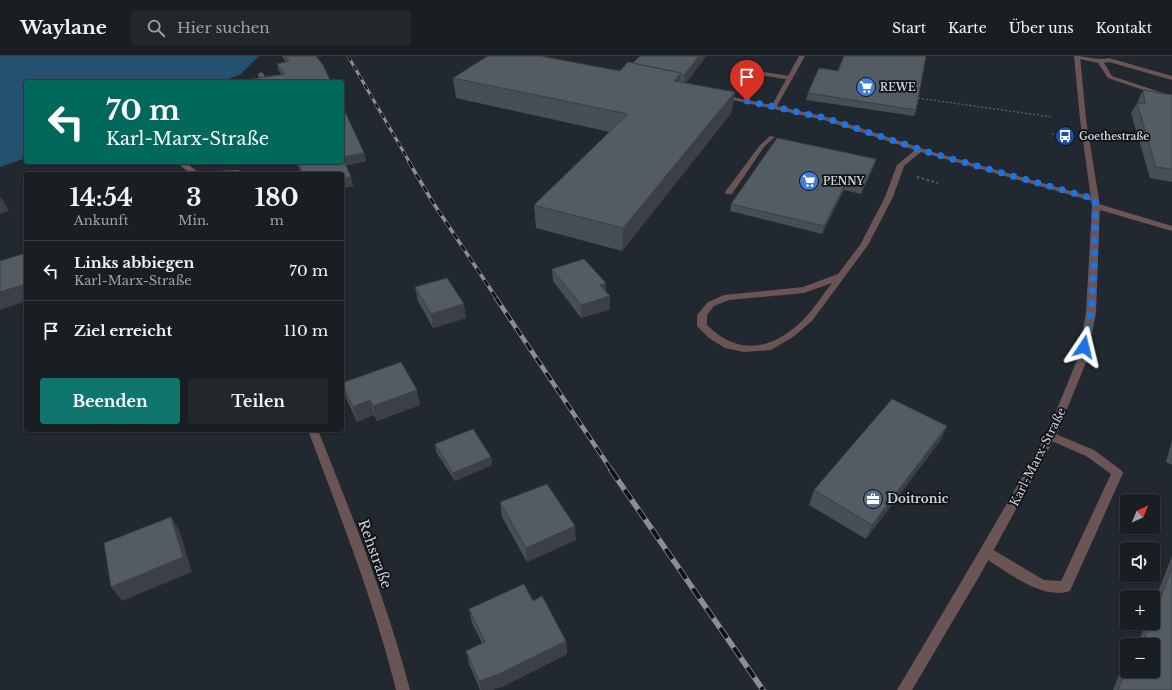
<!DOCTYPE html>
<html lang="de">
<meta charset="utf-8">
<style>
body{margin:0;font-family:"Libre Baskerville",serif;background:#22272b;color:#f1f3f6;height:100vh;display:flex;flex-direction:column;font-size:15px;white-space:nowrap}
*{box-sizing:border-box;margin:0}
p{font-size:13px;color:#9fa2a6}
.icon{flex:none;width:22px;height:22px;fill:none;stroke:currentColor;stroke-width:2;stroke-linecap:round;stroke-linejoin:round}
.map{position:relative;flex:1;overflow:hidden}
.sheet{position:absolute;left:24px;top:116px;width:320px;height:260px;display:flex;flex-direction:column;background:#191e23;border-radius:4px;box-shadow:0 1px 3px #0004,0 0 0 1px #373c41}
.sheet>*{flex:none}
.guide{position:absolute;left:24px;top:24px;width:320px;height:84px;border-radius:4px;box-shadow:0 1px 3px #0004,0 0 0 1px #373c41;background:#00695c;color:#fff;overflow:hidden}
.needle{width:26px;rotate:44deg}
.controls{position:absolute;left:1120px;top:438px;display:grid;gap:8px}
.controls a{display:grid;place-items:center;width:40px;height:40px;border-radius:4px;background:#191e23;box-shadow:0 1px 3px #0004,0 0 0 1px #373c41;font-size:20px}
.pin{position:absolute;display:grid;place-items:center;width:34px;height:34px;color:#fff;margin:-41px -17px;border-radius:50% 50% 50% 0;rotate:-45deg;box-shadow:0 0 4px #0007}
.pin .icon{rotate:45deg}
.me{position:absolute;width:44px;margin:-22px;rotate:10deg;stroke-linejoin:round;filter:drop-shadow(0 0 3px #0008)}
.turn{display:flex;align-items:center;gap:14px;height:84px;padding:0 16px;font-size:18px}
.turn .icon{width:52px;height:52px;stroke-width:2.5}
.turn b{display:block;font-size:28px;line-height:34px}
.eta{display:flex;justify-content:space-evenly;align-items:center;height:68px;text-align:center}
.eta b{font-size:24px;font-weight:700;line-height:28px}
.action{display:flex;gap:8px;margin-top:auto;padding:8px 16px}
.action a{flex:1;height:46px;border-radius:4px;background:#0f766e;color:#fff;font-size:16px;font-weight:700;line-height:46px;text-align:center}
.action a+a{background:#22272b;color:#f1f3f6}
ul{padding:0;list-style:none}
li{display:flex;align-items:center;gap:12px;height:60px;padding:0 16px;border-top:1px solid #373c41}
li div{flex:1}
li b{display:block;font-size:15px}
li em{font-style:normal}
header{display:flex;align-items:center;gap:24px;box-sizing:border-box;height:56px;padding:0 20px;background:#191e23;border-bottom:1px solid #373c41}
header strong{font-size:19px}
nav{display:flex;gap:22px;margin-inline-start:auto;font-size:14px}
.search{width:280px;height:36px;background:#22272b;display:flex;align-items:center;gap:10px;box-sizing:border-box;padding:0 14px;border-radius:4px;color:#9fa2a6;font-size:15px}
.map>svg:first-child{display:block}
</style>
<header>
<strong>Waylane</strong>
<div class="search"><svg class="icon" aria-label="search" viewBox="0 0 24 24"><circle cx="10" cy="10" r="6"/><path d="M15 15l6 6"/></svg>Hier suchen</div>
<nav><a>Start</a><a>Karte</a><a>Über uns</a><a>Kontakt</a></nav>
</header>
<div class="map">
<svg width="1172" height="634" viewBox="0 0 1172 634">
<rect width="100%" height="100%" fill="#21282f"/>
<!-- water -->
<path fill="#24526e" d="M 0,0 L 259,0 L 241,18 L 220,26 L 26,26 L 26,102 L 0,111 Z"/>
<g fill="none" stroke-linecap="round" stroke-linejoin="round">
<!-- path-far1 -->
<path stroke="#555b61" stroke-width="1.5" stroke-dasharray="2 2" stroke-linecap="butt" d="M 918,42 L 1052,61
M 1052,78 L 1065,80"/>
<!-- path -->
<path stroke="#555b61" stroke-width="2" stroke-dasharray="2.5 2.5" stroke-linecap="butt" d="M 917,121 L 938,127"/>
<!-- service -->
<path fill="#6b5454" fill-rule="evenodd" d="M 1075,0 C 1087,0 1098,5 1109,2 L 1172,20 L 1172,24 L 1109,6 L 1104,7 L 1112,20 L 1163,37 L 1163,39 L 1161,40 L 1108,22 L 1098,7 L 1075,2 Z
M 751,14 L 790,20 L 793,22 L 790,24 L 749,17 L 749,15 Z
M 770,80 L 775,81 L 764,91 L 732,138 L 726,138 L 725,136 L 760,89 Z
M 1051,376 L 1094,394 L 1121,414 L 1123,417 L 1070,535 C 1041,545 1005,514 982,500 L 980,496 L 982,492 L 986,491 L 990,492 L 1044,524 L 1061,525 L 1111,418 L 1086,400 L 1047,383 L 1046,380 L 1047,377 Z"/>
<!-- minor -->
<path fill="#6b5454" fill-rule="evenodd" d="M 799,0 L 805,0 L 777,50 L 827,61 L 933,96 L 1099,143 L 1095,145 L 1092,145 L 921,96 L 904,110 L 893,141 L 868,189 L 812,265 L 793,281 L 771,294 L 744,296 L 725,292 L 709,282 L 697,270 L 697,259 L 708,246 L 724,239 L 803,231 L 838,218 L 860,189 L 885,141 L 897,109 L 915,94 L 824,64 L 719,41 L 722,39 L 772,49 ZM 832,227 C 823,238 815,251 806,261 C 775,293 740,302 707,269 L 707,259 L 714,250 L 729,244 L 804,237 Z
M 261,16 L 264,18 L 266,26 L 260,26 L 258,18 Z
M 183,106 L 191,106 L 189,109 L 198,116 L 238,114 L 242,116 L 239,118 L 191,118 L 181,110 Z
M 1093,148 L 1099,148 L 1172,170 L 1172,175 L 1093,152 Z
M 308,374 L 318,374 C 352,460 387,545 410,634 L 396,634 C 374,545 340,460 308,374 Z"/>
<!-- tertiary -->
<path fill="#6b5454" fill-rule="evenodd" d="M 1074,0 L 1080,0 L 1086,63 L 1100,150 L 1096,257 L 1087,304 L 1056,380 L 980,519 L 912,634 L 897,634 L 970,511 L 1046,380 L 1077,304 L 1086,257 L 1092,150 L 1080,63 Z"/>
<!-- rail-far3 casing -->
<g stroke="#898f94" stroke-width="3">
<path id="rail-far3" d="M 348,0 L 410,107"/>
</g>
<!-- rail-far2 casing -->
<g stroke="#898f94" stroke-width="3.5">
<path id="rail-far2" d="M 409,106 L 432,145 L 497,243"/>
</g>
<!-- rail-far1 casing -->
<g stroke="#898f94" stroke-width="4.5">
<path id="rail-far1" d="M 496,242 L 612,415"/>
</g>
<!-- rail casing -->
<g stroke="#898f94" stroke-width="5.5">
<path id="rail" d="M 611,414 L 763,634"/>
</g>
<!-- rail-far3 -->
<use href="#rail-far3" stroke="#0d1114" stroke-width="2" stroke-dasharray="5.5" stroke-linecap="butt"/>
<!-- rail-far2 -->
<use href="#rail-far2" stroke="#0d1114" stroke-width="2.5" stroke-dasharray="7" stroke-linecap="butt"/>
<!-- rail-far1 -->
<use href="#rail-far1" stroke="#0d1114" stroke-width="3" stroke-dasharray="9" stroke-linecap="butt"/>
<!-- rail -->
<use href="#rail" stroke="#0d1114" stroke-width="4" stroke-dasharray="12" stroke-linecap="butt"/>
</g>
<!-- wall -->
<path fill="#474e55" d="M 282,0 L 316,0 L 331,26 L 282,19 L 279,15 L 277,8 L 286,6 Z
M 706,0 L 686,27 L 732,56 L 622,195 L 536,172 L 534,149 L 610,76 L 456,42 L 453,22 L 620,15 L 633,7 Z
M 838,15 L 916,54 L 914,60 L 806,44 L 808,37 Z
M 1143,34 L 1172,39 L 1172,126 L 1150,122 L 1131,57 L 1137,47 L 1138,47 L 1138,45 Z
M 364,97 L 366,105 L 346,109 L 353,130 L 342,132 L 342,118 L 302,118 L 296,106 L 342,106 Z
M 876,103 L 874,110 L 861,138 L 844,134 L 822,178 L 730,155 L 731,148 Z
M 552,213 L 606,235 L 610,240 L 610,253 L 581,262 L 553,225 Z
M 415,231 L 466,262 L 433,272 L 418,245 Z
M 342,327 L 420,349 L 377,365 L 374,359 L 357,366 L 346,342 Z
M 947,370 L 940,385 L 866,483 L 809,449 L 814,434 Z
M 1172,384 L 1172,409 L 1166,406 Z
M 435,388 L 491,401 L 492,409 L 455,425 L 436,396 Z
M 500,446 L 576,484 L 527,506 L 502,461 Z
M 1172,500 L 1172,634 L 1113,634 L 1123,609 L 1127,605 L 1127,615 L 1153,589 L 1137,589 L 1146,567 L 1153,567 L 1153,549 Z
M 533,545 L 566,585 L 567,598 L 502,631 L 492,634 L 480,634 L 469,608 L 466,595 L 482,587 L 472,567 L 469,553 Z"/>
<!-- shaded-wall -->
<path fill="#3a4045" d="M 699,0 L 706,0 L 683,31 L 684,19 Z
M 681,17 L 679,36 L 674,25 Z
M 735,36 L 732,56 L 622,195 L 623,172 Z
M 364,97 L 366,105 L 344,110 L 342,101 Z
M 876,103 L 874,110 L 861,138 L 863,131 Z
M 351,121 L 353,130 L 342,132 L 342,123 Z
M 846,127 L 844,134 L 822,178 L 824,170 Z
M 1,141 L 9,155 L 0,158 L 0,142 Z
M 606,227 L 606,240 L 600,229 Z
M 26,228 L 26,245 L 0,254 L 0,236 Z
M 610,240 L 610,253 L 581,262 L 581,249 Z
M 464,248 L 466,262 L 433,272 L 431,258 Z
M 417,334 L 420,349 L 377,365 L 373,350 Z
M 370,344 L 374,359 L 357,366 L 353,351 Z
M 947,370 L 940,385 L 866,483 L 872,469 Z
M 491,401 L 492,409 L 455,425 L 453,417 Z
M 171,461 L 180,476 L 192,516 L 122,545 L 111,531 Z
M 575,470 L 576,484 L 527,506 L 526,492 Z
M 566,585 L 567,598 L 502,631 L 492,634 L 481,634 L 479,625 Z"/>
<!-- building -->
<path fill="#535b63" stroke="#3a4045" d="M 285,0 L 316,0 L 323,9 L 331,26 L 253,26 L 252,23 L 285,18 L 277,8 L 289,5 Z
M 488,0 L 540,0 L 620,15 L 628,6 L 681,17 L 674,25 L 735,36 L 623,172 L 534,149 L 628,58 L 453,22 Z
M 640,0 L 699,0 L 684,19 L 680,18 L 681,17 L 633,7 Z
M 844,0 L 926,0 L 916,54 L 808,37 L 819,12 L 838,15 Z
M 1143,34 L 1172,39 L 1172,113 L 1156,111 L 1137,47 L 1145,48 Z
M 342,49 L 364,97 L 342,101 L 351,121 L 342,123 L 342,118 L 303,118 L 298,106 L 342,106 Z
M 777,82 L 876,103 L 863,131 L 846,127 L 824,170 L 731,148 Z
M 26,197 L 26,228 L 0,236 L 0,205 Z
M 584,203 L 606,227 L 600,229 L 610,240 L 581,249 L 552,213 Z
M 447,222 L 464,248 L 431,258 L 415,231 Z
M 401,306 L 417,334 L 373,350 L 370,344 L 353,351 L 342,327 Z
M 892,343 L 947,370 L 872,469 L 814,434 Z
M 473,373 L 491,401 L 453,417 L 435,388 Z
M 547,428 L 575,470 L 526,492 L 500,446 Z
M 171,461 L 183,501 L 111,531 L 104,487 Z
M 1172,512 L 1172,634 L 1118,634 L 1127,612 L 1127,615 L 1153,615 L 1153,589 L 1142,589 L 1151,567 L 1153,567 L 1153,561 Z
M 524,528 L 533,545 L 542,540 L 566,585 L 499,618 L 479,625 L 466,595 L 485,586 L 469,553 Z"/>
<g fill="none" stroke-linecap="round" stroke-linejoin="round">
<!-- route -->
<path stroke="#1a73e8" stroke-width="7" stroke-dasharray="0 12.6" d="M 747,45 L 825,62 L 931,97 L 1095,143 L 1095,194 L 1091,257 L 1084,291"/>
</g>
<!-- icons -->
<defs>
<g id="supermarket-disc" transform="scale(1)"><circle r="9.5" fill="#3f7fe0" stroke="#0d1114"/><path d="M-6-5.5h2.5l.6 2H6L4.5 2H-2.5L-4.4-4H-6ZM-1.5 3.2a1.3 1.3 0 1 0 .1 0ZM3 3.2a1.3 1.3 0 1 0 .1 0Z" fill="#fff"/></g>
<g id="bus-disc" transform="scale(1)"><circle r="9.5" fill="#1a4fb4" stroke="#0d1114"/><path d="M-5-6H5V4H4V6H2V4H-2V6H-4V4H-5ZM-3.5-4V0h7V-4ZM-3.5 1.2v1.5H-2V1.2ZM2 1.2v1.5H3.5V1.2Z" fill="#fff"/></g>
<g id="office-disc" transform="scale(1)"><circle r="9.5" fill="#5c6f8a" stroke="#0d1114"/><path d="M-6-3h4V-5.5h4V-3h4V5H-6ZM-1-4.5V-3h2v-1.5ZM-6 0V1H6V0Z" fill="#fff"/></g>
</defs>
<g fill-rule="evenodd">
<use href="#supermarket-disc" x="866" y="31"/>
<use href="#bus-disc" x="1065" y="80"/>
<use href="#supermarket-disc" x="809" y="125"/>
<use href="#office-disc" x="873" y="443"/>
</g>
<g text-anchor="middle" stroke-width="3.5" stroke-linejoin="round" paint-order="stroke">
<!-- far-poi labels -->
<g font-size="10" font-weight="bold" fill="#cdd2d6" stroke="#0d1114" text-anchor="start">
<text x="880" y="35">REWE</text>
<text x="1079" y="84">Goethestraße</text>
<text x="823" y="129">PENNY</text>
</g>
<!-- street labels -->
<g font-size="12" fill="#cdd2d6" stroke="#0d1114">
<text transform="translate(1038 401) rotate(-63)" y="4">Karl-Marx-Straße</text>
</g>
<!-- poi labels -->
<g font-size="12" font-weight="bold" fill="#cdd2d6" stroke="#0d1114" text-anchor="start">
<text x="887" y="447">Doitronic</text>
</g>
<!-- near-street labels -->
<g font-size="14" fill="#cdd2d6" stroke="#0d1114">
<text transform="translate(375 498) rotate(70)" y="5">Rehstraße</text>
</g>
</g>
</svg>
<div class="controls">
<a><svg class="needle" viewBox="-14 -14 28 28"><path d="M0-13l5 13h-10z" fill="#e53935"/><path d="M0 13l5-13h-10z" fill="#9fa2a6"/></svg></a>
<a><svg class="icon" aria-label="sound" viewBox="0 0 24 24"><path d="M4 9h4l5-4v14l-5-4H4zM17 9q2 3 0 6"/></svg></a>
<a>+</a>
<a>−</a>
</div>
<div class="pin" style="left:747px;top:45px;background:#d93025"><svg class="icon" aria-label="arrive" viewBox="0 0 24 24"><path d="M6 21V4h12l-3 4 3 4H6"/></svg></div>
<svg class="me" style="left:1084px;top:291px" viewBox="-20 -20 40 40"><path d="M0-17L14 15 0 8-14 15z" fill="#1a73e8" stroke="#fff" stroke-width="4"/></svg>
<div class="guide">
<div class="turn"><svg class="icon" aria-label="left" viewBox="0 0 24 24"><path d="M17 20v-9H6M10 6l-5 5 5 5"/></svg><div><b>70 m</b>Karl-Marx-Straße</div></div>
</div>
<section class="sheet">
<div class="eta">
<div><b>14:54</b><p>Ankunft</p></div>
<div><b>3</b><p>Min.</p></div>
<div><b>180</b><p>m</p></div>
</div>
<ul>
<li><svg class="icon" aria-label="left" viewBox="0 0 24 24"><path d="M17 20v-9H6M10 6l-5 5 5 5"/></svg><div><b>Links abbiegen</b><p>Karl-Marx-Straße</p></div><em>70 m</em></li>
<li><svg class="icon" aria-label="arrive" viewBox="0 0 24 24"><path d="M6 21V4h12l-3 4 3 4H6"/></svg><div><b>Ziel erreicht</b></div><em>110 m</em></li>
</ul>
<div class="action"><a>Beenden</a><a>Teilen</a></div>
</section>
</div>
